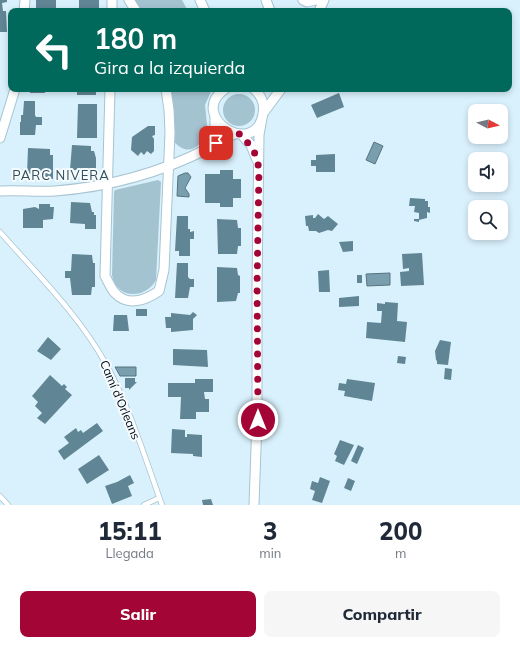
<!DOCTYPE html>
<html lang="es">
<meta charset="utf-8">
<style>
body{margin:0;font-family:Mulish,sans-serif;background:#f6f6f7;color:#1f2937;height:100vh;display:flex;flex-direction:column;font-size:15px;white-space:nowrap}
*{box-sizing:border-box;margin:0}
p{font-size:13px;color:#747a83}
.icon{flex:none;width:22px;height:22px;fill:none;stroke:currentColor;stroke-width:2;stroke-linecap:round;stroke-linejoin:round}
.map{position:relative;height:505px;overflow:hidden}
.drawer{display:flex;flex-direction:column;background:#fff;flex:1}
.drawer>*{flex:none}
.guide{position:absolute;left:8px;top:8px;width:504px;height:84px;border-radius:8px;box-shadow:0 2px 6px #0003;background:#00695c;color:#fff;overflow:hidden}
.needle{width:26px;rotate:97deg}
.buttons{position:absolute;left:468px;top:104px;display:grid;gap:8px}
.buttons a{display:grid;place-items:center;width:40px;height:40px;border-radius:8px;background:#fff;box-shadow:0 2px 6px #0003;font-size:20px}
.pin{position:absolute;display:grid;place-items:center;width:34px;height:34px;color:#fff;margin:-17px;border-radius:8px;box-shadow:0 2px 6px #0006}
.me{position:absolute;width:44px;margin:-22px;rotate:0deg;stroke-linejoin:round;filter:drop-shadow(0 0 3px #0008)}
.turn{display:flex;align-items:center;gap:14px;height:84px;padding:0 20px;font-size:18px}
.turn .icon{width:52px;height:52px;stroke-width:2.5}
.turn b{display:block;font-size:28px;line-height:34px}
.eta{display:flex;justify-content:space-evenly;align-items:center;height:68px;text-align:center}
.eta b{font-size:24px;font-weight:800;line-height:28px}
.cta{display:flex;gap:8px;margin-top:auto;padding:8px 20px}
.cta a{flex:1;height:46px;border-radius:8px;background:#a30636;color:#fff;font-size:16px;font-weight:800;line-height:46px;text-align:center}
.cta a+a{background:#f6f6f7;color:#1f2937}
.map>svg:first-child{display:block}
</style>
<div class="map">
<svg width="520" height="505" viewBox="0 0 520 505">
<rect width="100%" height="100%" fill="#d9f1fc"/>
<!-- green -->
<path fill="#a4c3d0" d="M 134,0 L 182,0 L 188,11 L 141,11 Z
M 170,89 L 212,89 L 205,105 L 208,134 C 199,146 190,157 175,143 Z
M223 110a16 16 0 1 1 32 0a16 16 0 1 1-32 0Z
M 158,180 L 161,182 L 156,280 C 145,300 116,299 112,275 L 114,192 L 115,190 Z"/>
<!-- water -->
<path fill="#799fae" stroke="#567480" d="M 374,142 L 383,146 L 375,164 L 366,160 Z
M 185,173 L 188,173 L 191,177 L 185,188 L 189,194 L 189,197 L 177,196 L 178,176 Z
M 390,273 L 390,285 L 367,286 L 366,274 Z
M 115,367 L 136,367 L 136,376 L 120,376 Z"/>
<!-- building -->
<path fill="#608594" d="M 0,0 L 7,0 L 7,2 L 2,3 L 3,11 L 6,11 L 7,32 L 0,32 Z
M 36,0 L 56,0 L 56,11 L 36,11 Z
M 79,0 L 99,0 L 99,11 L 79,11 Z
M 30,89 L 45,89 L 45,93 L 30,93 Z
M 77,89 L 96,89 L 96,95 L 77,95 Z
M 339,93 L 344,107 L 317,118 L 311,105 Z
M 24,101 L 35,101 L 35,115 L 36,117 L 42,117 L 42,125 L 36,125 L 35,135 L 20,135 L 20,122 L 21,122 L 21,115 L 23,115 Z
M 78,104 L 97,104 L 97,138 L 77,138 Z
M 148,126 L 155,126 L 155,135 L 152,136 L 154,139 L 154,151 L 151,154 L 147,151 L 144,155 L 141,152 L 138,156 L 131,150 L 132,137 Z
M 72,145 L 91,146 L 91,151 L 94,151 L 96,158 L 96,174 L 83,174 L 83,170 L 70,170 Z
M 28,148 L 50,149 L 50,155 L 53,155 L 53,179 L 37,178 L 35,174 L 27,174 Z
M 335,154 L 335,172 L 316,172 L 316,166 L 311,166 L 311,160 L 316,160 L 316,155 Z
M 220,170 L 233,170 L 233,179 L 241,179 L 241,198 L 233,198 L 233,207 L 220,207 L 220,203 L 205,203 L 205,174 L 220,174 Z
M 410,198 L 425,199 L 425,201 L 428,201 L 428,207 L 430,207 L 430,213 L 427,212 L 427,218 L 419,220 L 419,222 L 414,221 L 414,219 L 419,219 L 419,213 L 414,212 L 415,206 L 409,206 Z
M 71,202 L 90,203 L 92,212 L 94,212 L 94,215 L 96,215 L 96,229 L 85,229 L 85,224 L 70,223 Z
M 39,204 L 50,204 L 50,207 L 54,207 L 53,219 L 43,220 L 43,228 L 23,228 L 23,209 L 35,207 L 39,209 Z
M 318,214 L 324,219 L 328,216 L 338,224 L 332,231 L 328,230 L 319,233 L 316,231 L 309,231 L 308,226 L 306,226 L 305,216 L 313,215 L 313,218 L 315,218 Z
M 177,216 L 188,216 L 188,229 L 190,229 L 190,232 L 194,231 L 194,239 L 190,239 L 190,256 L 179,256 L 179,251 L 175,251 Z
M 217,219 L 237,220 L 238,228 L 241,228 L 241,246 L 238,246 L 237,254 L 218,254 Z
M 353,241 L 353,251 L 343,252 L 339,242 Z
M 422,253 L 424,285 L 401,286 L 400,272 L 409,271 L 409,268 L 403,269 L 402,254 Z
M 72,254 L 92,255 L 93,263 L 95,263 L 95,287 L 92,287 L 91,295 L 72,295 L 70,278 L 65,278 L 65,271 L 71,271 Z
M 177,263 L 188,263 L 188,277 L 190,279 L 194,279 L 194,287 L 190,287 L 188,298 L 175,298 Z
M 217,267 L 237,268 L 238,275 L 240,276 L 240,293 L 238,293 L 236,301 L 217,302 Z
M 329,270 L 330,292 L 319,292 L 318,271 Z
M 357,275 L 362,275 L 362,283 L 357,283 Z
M 359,296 L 359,306 L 339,307 L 339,298 Z
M 385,302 L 398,303 L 397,321 L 407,322 L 405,342 L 366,338 L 367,322 L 381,323 L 382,311 L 377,311 L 377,303 L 385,304 Z
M 136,309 L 147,309 L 147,316 L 136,316 Z
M 193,312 L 197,315 L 193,319 L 193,330 L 171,332 L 171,328 L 166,328 L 165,317 L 171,317 L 171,313 L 190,315 Z
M 114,315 L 127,315 L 129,331 L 113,331 Z
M 48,337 L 61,349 L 51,360 L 37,351 Z
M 440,340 L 451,342 L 448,365 L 437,364 L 437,361 L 436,360 L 435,351 Z
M 173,349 L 207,350 L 208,367 L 173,365 Z
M 398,356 L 406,357 L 405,364 L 397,363 Z
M 445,368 L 452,369 L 451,380 L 444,379 Z
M 50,375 L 62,386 L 64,384 L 67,387 L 65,389 L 72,395 L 45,424 L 37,418 L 42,413 L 35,406 L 38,402 L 32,396 Z
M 125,378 L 135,378 L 135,382 L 137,382 L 129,390 L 129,388 L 125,388 Z
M 195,379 L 213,379 L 213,392 L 204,392 L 205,399 L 209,399 L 209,412 L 196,412 L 196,419 L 180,419 L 181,397 L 168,397 L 168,383 L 195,383 Z
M 347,379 L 375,383 L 372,401 L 344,396 L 345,391 L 338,390 L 339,383 L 346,384 Z
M 97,423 L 103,431 L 64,460 L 58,451 L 69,443 L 64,437 L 76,428 L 78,432 L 81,430 L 83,433 Z
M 172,429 L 185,430 L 185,437 L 187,437 L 187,434 L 202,435 L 202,457 L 193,456 L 193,454 L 171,453 Z
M 340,440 L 354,445 L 344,465 L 335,461 L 337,456 L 334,454 Z
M 358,445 L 364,448 L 357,464 L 351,461 Z
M 99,455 L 109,470 L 87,484 L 78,469 Z
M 130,475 L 134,483 L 128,486 L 132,496 L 112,504 L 105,486 L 117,482 Z
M 320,477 L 330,481 L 322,503 L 312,500 L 315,491 L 310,489 L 312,481 L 318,483 Z
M 348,478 L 355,481 L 351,491 L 344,488 Z
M 211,499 L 213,505 L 203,505 L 202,500 Z"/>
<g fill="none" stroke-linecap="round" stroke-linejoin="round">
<!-- service casing -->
<g stroke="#a7c4d1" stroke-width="6">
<path id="service" d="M 0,232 C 37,274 79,315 106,364 C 130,408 145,458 162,505
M 0,496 L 8,505
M 144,505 L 159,498"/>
</g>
<!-- minor casing -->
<g stroke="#a7c4d1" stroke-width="11">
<path id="minor" d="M 129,0 L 136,11
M 200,0 L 205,11
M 266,0 L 270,11
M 303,0 L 307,2 L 316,0
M 24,11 L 25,0
M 112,11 L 112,0
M 319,11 L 324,0
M 110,89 L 105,276 C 108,281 111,289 115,293 C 128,307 146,300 159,291 L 164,270 L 170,133 L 169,110 L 166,89
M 225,89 C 186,116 255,160 263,114 C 265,104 261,95 254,89
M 264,112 L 281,89
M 215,117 L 215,130 L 209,148 L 224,138 L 235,134
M 241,134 L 251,145 L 257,160
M 0,138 L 15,89
M 0,191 C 18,190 37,192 55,191 C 108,187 162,172 209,148
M 254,505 L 257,420 L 257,285 L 259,135 L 262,118"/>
</g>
<!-- service -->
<use href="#service" stroke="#fff" stroke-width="4.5"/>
<!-- minor -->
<use href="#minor" stroke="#fff" stroke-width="9"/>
</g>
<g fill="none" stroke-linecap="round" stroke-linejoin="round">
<!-- route -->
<path stroke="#a30636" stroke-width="7" stroke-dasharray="0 12.6" d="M 216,143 C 224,138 232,134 241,134 L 254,151 L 259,168 L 257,285 L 258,420"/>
</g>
<g text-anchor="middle" stroke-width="4" stroke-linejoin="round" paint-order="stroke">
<!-- street labels -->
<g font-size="12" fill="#050f14" stroke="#f5fbfe">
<text transform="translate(120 400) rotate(67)" y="4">Camí d'Orleans</text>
</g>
<!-- neighbourhood labels -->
<g font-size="13" letter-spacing="1" fill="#344f59" stroke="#f5fbfe">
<text x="61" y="180">PARC NIVERA</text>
</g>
</g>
</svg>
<div class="buttons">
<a><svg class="needle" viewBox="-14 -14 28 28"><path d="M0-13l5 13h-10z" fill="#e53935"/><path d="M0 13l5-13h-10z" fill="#747a83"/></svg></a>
<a><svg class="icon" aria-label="sound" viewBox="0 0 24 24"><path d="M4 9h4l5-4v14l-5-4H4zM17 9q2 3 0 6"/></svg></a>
<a><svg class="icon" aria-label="search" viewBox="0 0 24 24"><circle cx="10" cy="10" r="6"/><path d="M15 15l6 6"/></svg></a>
</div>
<div class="pin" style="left:216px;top:143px;background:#d93025"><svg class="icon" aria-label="arrive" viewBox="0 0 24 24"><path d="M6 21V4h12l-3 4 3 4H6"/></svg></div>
<svg class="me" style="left:258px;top:420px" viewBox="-20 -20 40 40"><circle r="17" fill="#a30636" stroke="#fff" stroke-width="3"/><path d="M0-11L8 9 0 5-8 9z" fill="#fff"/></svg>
<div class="guide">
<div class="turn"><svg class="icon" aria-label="left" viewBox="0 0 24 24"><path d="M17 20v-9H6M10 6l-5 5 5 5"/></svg><div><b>180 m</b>Gira a la izquierda</div></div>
</div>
</div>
<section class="drawer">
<div class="eta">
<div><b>15:11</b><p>Llegada</p></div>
<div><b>3</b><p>min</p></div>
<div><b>200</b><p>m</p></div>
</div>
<div class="cta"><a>Salir</a><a>Compartir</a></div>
</section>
